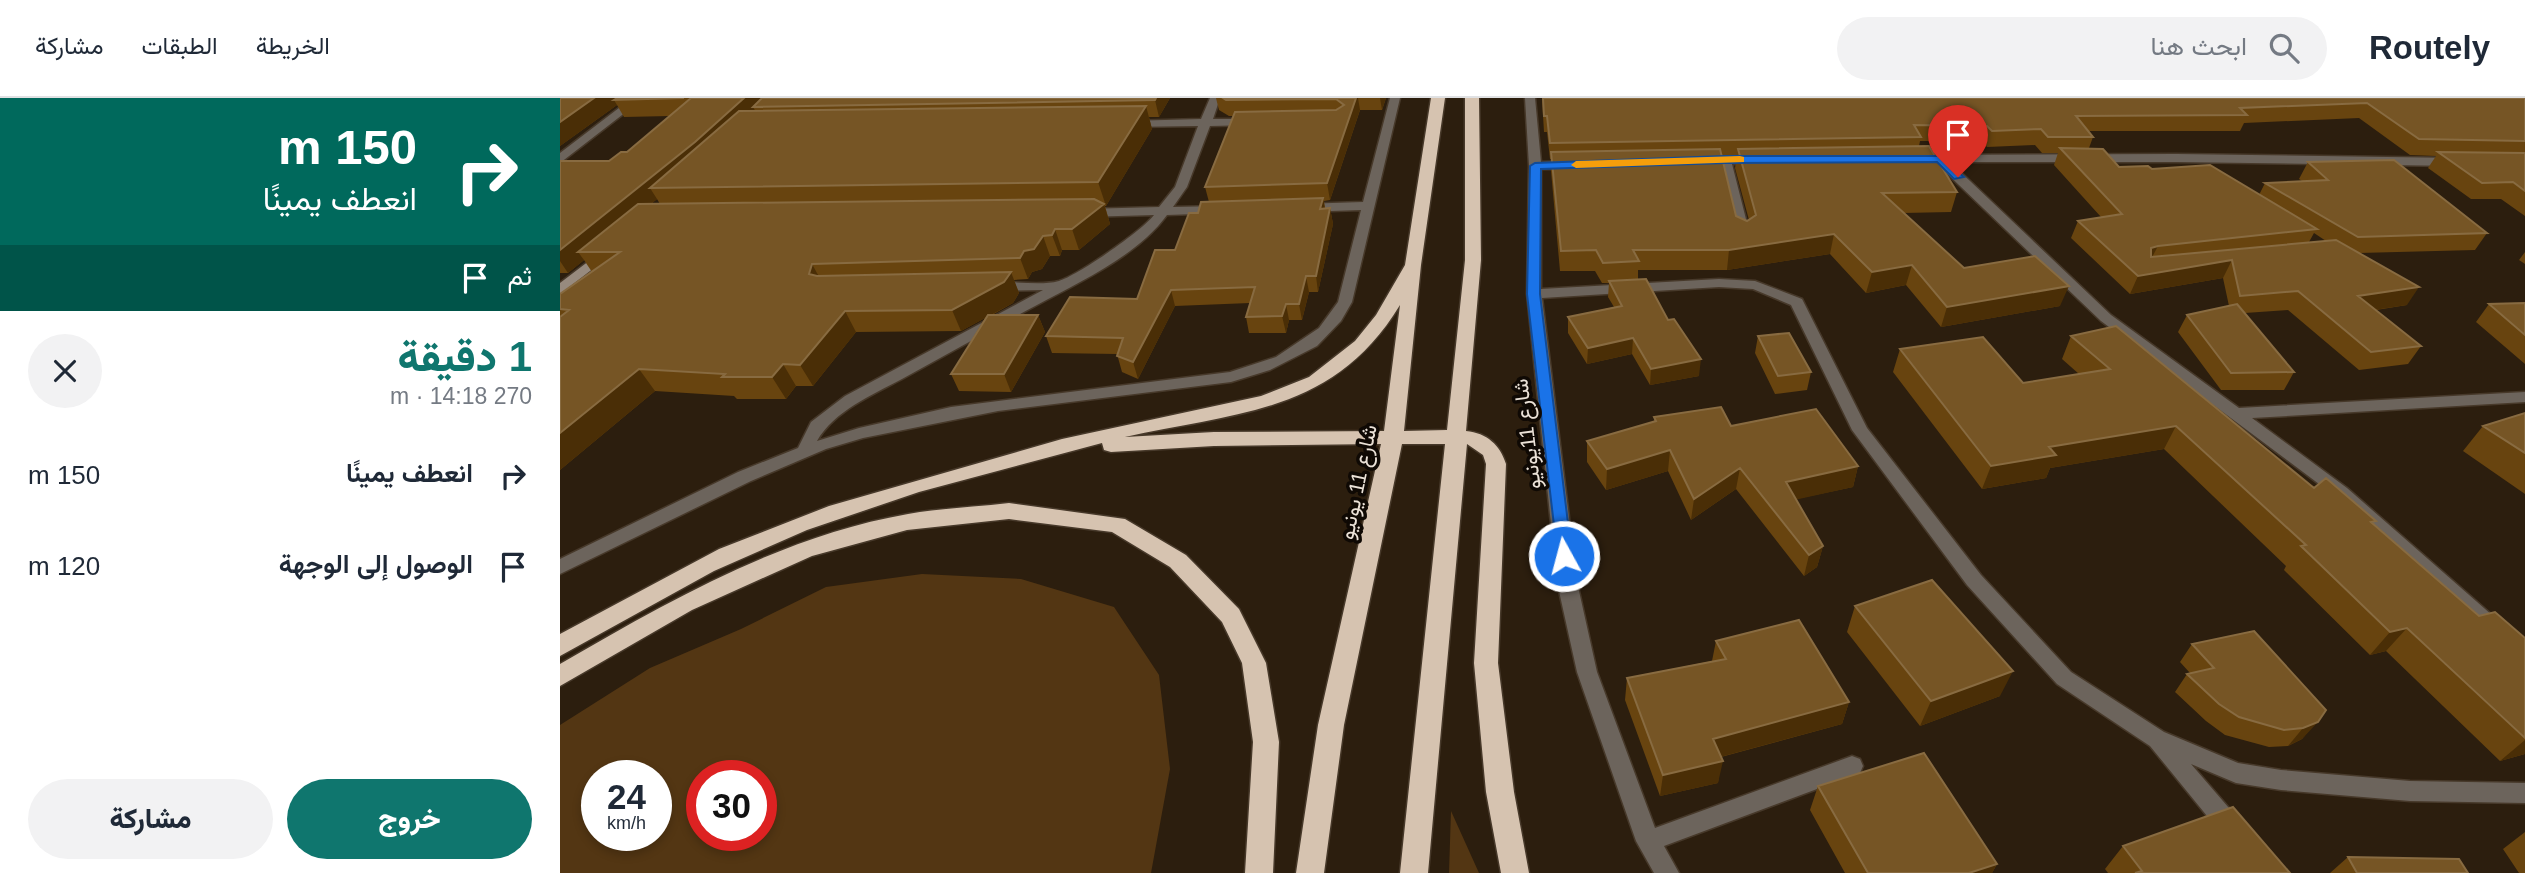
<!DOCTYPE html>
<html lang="ar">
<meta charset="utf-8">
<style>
body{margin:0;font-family:Helvetica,Vazirmatn,sans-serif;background:#f2f2f3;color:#1f2937;direction:rtl;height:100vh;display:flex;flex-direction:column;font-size:26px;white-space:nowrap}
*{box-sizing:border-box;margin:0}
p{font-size:23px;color:#747a83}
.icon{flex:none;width:38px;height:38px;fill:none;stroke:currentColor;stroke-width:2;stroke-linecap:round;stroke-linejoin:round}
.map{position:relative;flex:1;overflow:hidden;direction:ltr}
.sheet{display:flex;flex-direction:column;background:#fff;width:560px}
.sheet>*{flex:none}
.hud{background:#00695c;color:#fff;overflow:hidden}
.speed{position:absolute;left:21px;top:662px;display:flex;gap:14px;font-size:35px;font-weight:700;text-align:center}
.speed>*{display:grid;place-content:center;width:91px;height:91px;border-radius:50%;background:#fff;box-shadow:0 4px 10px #0003;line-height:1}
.speed small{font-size:18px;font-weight:400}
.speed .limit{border:10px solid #d22;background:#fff;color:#111}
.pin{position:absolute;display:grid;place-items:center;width:60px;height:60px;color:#fff;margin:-72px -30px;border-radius:50% 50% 50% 0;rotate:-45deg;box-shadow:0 0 7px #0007}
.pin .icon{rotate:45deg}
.me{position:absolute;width:77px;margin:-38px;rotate:353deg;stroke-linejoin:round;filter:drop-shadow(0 0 5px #0008)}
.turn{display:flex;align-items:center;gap:24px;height:147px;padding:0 28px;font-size:32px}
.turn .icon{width:91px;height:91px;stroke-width:2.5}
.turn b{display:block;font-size:49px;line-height:60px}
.then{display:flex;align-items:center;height:66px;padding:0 28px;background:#0003;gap:14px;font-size:26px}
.round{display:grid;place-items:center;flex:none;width:74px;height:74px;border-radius:37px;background:#f2f2f3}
.head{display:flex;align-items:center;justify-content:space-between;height:119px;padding:0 28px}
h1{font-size:42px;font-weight:800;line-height:52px;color:#0f766e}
.action{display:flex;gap:14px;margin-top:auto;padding:14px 28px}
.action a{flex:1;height:80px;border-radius:42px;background:#0f766e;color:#fff;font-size:28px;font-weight:800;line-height:80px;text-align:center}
.action a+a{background:#f2f2f3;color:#1f2937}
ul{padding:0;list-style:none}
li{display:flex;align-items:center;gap:21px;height:91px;padding:0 28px}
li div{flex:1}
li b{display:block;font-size:26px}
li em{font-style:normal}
header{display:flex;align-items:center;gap:42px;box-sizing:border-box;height:98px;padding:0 35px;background:#fff;border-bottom:2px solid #e0e1e3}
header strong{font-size:33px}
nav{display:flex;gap:38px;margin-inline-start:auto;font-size:24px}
.search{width:490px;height:63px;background:#f2f2f3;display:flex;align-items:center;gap:18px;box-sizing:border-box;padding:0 24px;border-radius:38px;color:#747a83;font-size:26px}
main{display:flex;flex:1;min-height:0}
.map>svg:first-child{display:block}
</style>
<header>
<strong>Routely</strong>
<div class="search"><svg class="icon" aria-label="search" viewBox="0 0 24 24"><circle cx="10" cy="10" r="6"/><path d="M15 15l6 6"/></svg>ابحث هنا</div>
<nav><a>الخريطة</a><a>الطبقات</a><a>مشاركة</a></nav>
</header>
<main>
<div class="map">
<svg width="1965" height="775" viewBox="0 0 1965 775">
<rect width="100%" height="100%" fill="#2c1e0e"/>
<!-- green -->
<path fill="#533613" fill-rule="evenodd" d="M 362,476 L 461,481 L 554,509 L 599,577 L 610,671 L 591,775 L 0,775 L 0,627 L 90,570 L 181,531 L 266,489 ZM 37,677 L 96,677 L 96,737 L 37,737 ZM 142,677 L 201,677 L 201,737 L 142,737 Z
M 891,713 L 919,775 L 889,775 Z"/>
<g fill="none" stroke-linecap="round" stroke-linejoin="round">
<!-- street casing -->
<g stroke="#47392a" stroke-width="3">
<path id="street" d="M 72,0 L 84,0 L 0,65 L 0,55 Z
M 650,0 L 660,0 L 653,21 L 694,21 L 700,24 L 694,27 L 650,28 L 627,89 L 613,109 L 660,108 L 666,112 L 665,115 L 607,117 C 577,158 521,183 477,207 C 432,231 387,256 342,281 C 312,297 274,313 257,343 L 299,330 L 391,309 L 670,274 L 716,259 L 759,230 L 778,204 L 801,112 L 741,114 L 735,110 L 741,106 L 803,104 L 830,0 L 840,0 L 792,204 L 781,223 L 757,248 L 710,272 L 671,284 L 438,313 L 303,340 L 266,351 L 191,383 L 0,476 L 0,461 L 178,374 L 238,350 L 251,324 L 285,298 L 483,192 L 433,193 L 426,189 L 428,186 C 451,181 477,189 499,183 C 518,177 582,133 594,117 L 524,119 L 518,115 L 524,111 L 599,109 L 615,89 L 638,28 L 568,29 L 562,26 L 568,23 L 641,21 Z
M 965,0 L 975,0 L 981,64 L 1014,63 L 1020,67 L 1014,71 L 981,71 L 981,191 L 1159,181 L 1195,183 L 1242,201 L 1307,330 L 1421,477 L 1511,574 L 1604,634 L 1678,665 L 1721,672 L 1850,683 L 1965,685 L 1965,705 L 1850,703 L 1721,692 L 1676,685 L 1631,666 L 1681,724 L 1685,732 L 1681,740 L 1673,743 L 1665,740 L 1590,648 L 1497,586 L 1407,487 L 1292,332 L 1231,207 L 1193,191 L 1159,189 L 982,200 L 1017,484 L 1037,574 L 1095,730 L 1292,658 L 1300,661 L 1303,668 L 1300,675 L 1104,748 L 1119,775 L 1094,775 L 1076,743 L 1017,574 L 997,484 L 967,196 L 969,68 Z
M 1616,56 L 1896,60 L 1902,64 L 1896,68 L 1616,64 L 1390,64 L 1551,217 L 1679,310 L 1965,294 L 1965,304 L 1692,320 L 1787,390 L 1965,546 L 1965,566 L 1958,564 L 1775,398 L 1541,223 L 1376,65 L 1353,65 L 1347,61 L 1353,57 Z
M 1165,58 L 1199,58 L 1205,62 L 1199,66 L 1172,66 L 1190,137 L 1183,141 L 1176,137 L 1160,66 L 1140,67 L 1134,63 L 1140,59 Z"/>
</g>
<!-- secondary casing -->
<g stroke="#47392a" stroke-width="3">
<path id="secondary" d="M 46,150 L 51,151 L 51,157 L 0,196 L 0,185 Z"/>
</g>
<!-- highway casing -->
<g stroke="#47392a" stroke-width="3">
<path id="highway" d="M 871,0 L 885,0 L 861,167 L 844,333 L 887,332 L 905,162 L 905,0 L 919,0 L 921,162 L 906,333 C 927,335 940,347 946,366 L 938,565 L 954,694 L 969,775 L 941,775 L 926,694 L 914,565 L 926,366 L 923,357 L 907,346 L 868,775 L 840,775 L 885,346 L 842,346 L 784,627 L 764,775 L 736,775 L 758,627 L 821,346 L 654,348 L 551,354 L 544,352 L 542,345 L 359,394 L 247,432 L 154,473 L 0,558 L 0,536 L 159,451 L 269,408 L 502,341 L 701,298 L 749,279 L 795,243 L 816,217 L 845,167 ZM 840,207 L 824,333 L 654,334 L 565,339 C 677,314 774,316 840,207 Z
M 449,405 L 565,421 L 626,457 L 679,511 L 706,565 L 719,644 L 713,775 L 685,775 L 693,644 L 682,565 L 662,524 L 610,469 L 552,434 L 449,421 L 347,432 L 252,458 L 132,512 L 0,588 L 0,566 C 109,503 222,438 348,416 C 381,410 416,409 449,405 Z"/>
</g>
<!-- street -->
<use href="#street" fill="#6c645c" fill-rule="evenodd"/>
<!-- secondary -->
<use href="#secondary" fill="#978a7e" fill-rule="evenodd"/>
<!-- highway -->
<use href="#highway" fill="#d6c3b0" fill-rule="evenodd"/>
</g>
<!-- wall -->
<path fill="#68440f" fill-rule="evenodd" d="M 0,0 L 610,0 L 599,19 L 589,19 L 592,31 L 546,108 L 545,108 L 550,126 L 519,152 L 502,152 L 500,158 L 490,158 L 482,171 L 472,174 L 468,181 L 454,182 L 459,195 L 453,205 L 432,217 L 478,217 L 485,234 L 451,294 L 399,293 L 391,276 L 425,220 L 401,233 L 296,234 L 253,288 L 236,288 L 226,301 L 177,301 L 174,298 L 95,293 L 0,372 L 0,196 L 32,174 L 24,162 L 8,175 L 0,175 L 0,63 L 49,63 L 67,54 L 110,18 L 64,19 L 57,7 L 0,48 ZM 97,101 L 100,106 L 91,106 Z
M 656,0 L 826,0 L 822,12 L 800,12 L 770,102 L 764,103 L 765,110 L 770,110 L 773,126 L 758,194 L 749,194 L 742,222 L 729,222 L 726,235 L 689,235 L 686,219 L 690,205 L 615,208 L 578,281 L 562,274 L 557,256 L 492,255 L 486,238 L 577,201 L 615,152 L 638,115 L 649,104 L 645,89 L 673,18 L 669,18 L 659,12 Z
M 982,0 L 1965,0 L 1965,118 L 1941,101 L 1911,101 L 1868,70 L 1876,58 L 1850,57 L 1799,20 L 1684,25 L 1680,33 L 1529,33 L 1533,39 L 1529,50 L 1559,69 L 1592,71 L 1699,97 L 1705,85 L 1742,83 L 1739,81 L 1748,64 L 1927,135 L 1915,152 L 1799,155 L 1847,207 L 1816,212 L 1861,248 L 1848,266 L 1799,272 L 1728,212 L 1685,215 L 1734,274 L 1724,292 L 1661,292 L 1618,234 L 1627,217 L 1669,208 L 1663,180 L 1570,196 L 1511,140 L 1518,123 L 1541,119 L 1494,67 L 1498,55 L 1482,55 L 1475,47 L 1427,49 L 1422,43 L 1360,43 L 1359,48 L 1397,94 L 1391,114 L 1343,115 L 1404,170 L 1500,208 L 1381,229 L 1346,187 L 1306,195 L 1270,156 L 1167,172 L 1078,172 L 1078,181 L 1108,222 L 1139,278 L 1090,287 L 1072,256 L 1027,266 L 1008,235 L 1008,219 L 1054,209 L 1048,199 L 1049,185 L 1042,185 L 1035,173 L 1000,173 L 991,73 L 991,61 L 990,61 L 987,34 L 984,34 ZM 1162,58 L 1177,58 L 1175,70 L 1189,122 L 1187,123 L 1176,118 ZM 1754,135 L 1766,143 L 1749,144 Z
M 1965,154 L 1965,166 L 1959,162 Z
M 1965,205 L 1965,266 L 1916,224 L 1929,206 Z
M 1198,238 L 1251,274 L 1247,292 L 1215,296 L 1195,255 Z
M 1511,238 L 1814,426 L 1919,518 L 1965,540 L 1965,656 L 1940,663 L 1826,553 L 1810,557 L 1724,472 L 1726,468 L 1604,351 L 1490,370 L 1486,380 L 1422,391 L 1333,274 L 1340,251 L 1463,285 L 1519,276 L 1502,261 Z
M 1965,315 L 1965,396 L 1903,353 L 1923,328 Z
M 1094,319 L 1171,328 L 1298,368 L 1293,389 L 1236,401 L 1263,448 L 1257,469 L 1244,478 L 1176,391 L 1131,422 L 1108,373 L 1046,392 L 1027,364 L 1027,343 L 1094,324 Z
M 1295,508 L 1440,598 L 1360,628 L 1287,534 Z
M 1156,543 L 1289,604 L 1282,626 L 1161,659 L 1158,685 L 1100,698 L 1065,602 L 1067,580 L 1152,563 Z
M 1632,546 L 1766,612 L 1742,641 L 1728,648 L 1709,649 L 1665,637 L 1646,623 L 1615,594 L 1627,576 L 1630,575 L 1620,564 Z
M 1258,688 L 1437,766 L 1432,775 L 1285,775 L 1250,712 Z
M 1965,734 L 1965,775 L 1959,775 L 1943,751 Z
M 1563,748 L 1730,775 L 1548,775 L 1545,771 Z
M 1788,759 L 1908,775 L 1770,775 Z"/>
<!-- shaded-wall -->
<path fill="#4a2e06" d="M 34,0 L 67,0 L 54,2 L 57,7 L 0,48 L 0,24 Z
M 184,0 L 210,0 L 193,9 L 196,14 L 90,90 L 97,101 L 33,154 L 18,154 L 24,162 L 8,175 L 0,163 L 0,152 Z
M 596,0 L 610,0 L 599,19 L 595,2 Z
M 796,0 L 798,0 L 800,12 L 770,102 L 767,85 Z
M 820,0 L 826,0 L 822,12 Z
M 586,8 L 592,31 L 546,108 L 538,84 Z
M 763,100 L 766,116 L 760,111 Z
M 544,106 L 550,126 L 519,152 L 512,131 Z
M 770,110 L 773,126 L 758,194 L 756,178 Z
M 495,131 L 502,152 L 500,158 L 492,137 Z
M 1274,136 L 1270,156 L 1167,172 L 1169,152 Z
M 483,138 L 490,158 L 482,171 L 472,174 L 468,181 L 460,160 L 464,153 Z
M 1598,148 L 1589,165 L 1591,150 Z
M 1672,162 L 1663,180 L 1570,196 L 1578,178 Z
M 252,166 L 263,186 L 249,176 Z
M 1352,167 L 1346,187 L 1306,195 L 1312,174 Z
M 451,174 L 459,195 L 453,205 L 401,233 L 392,212 Z
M 746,178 L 749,194 L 742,222 L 739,206 Z
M 1509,188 L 1500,208 L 1381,229 L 1387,209 Z
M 1859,189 L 1847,207 L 1787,216 L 1798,198 Z
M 611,192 L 615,208 L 578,281 L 573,264 Z
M 726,206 L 729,222 L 726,235 L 722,218 Z
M 285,213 L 296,234 L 253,288 L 240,267 Z
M 478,217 L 485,234 L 451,294 L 444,276 Z
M 1073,240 L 1072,256 L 1027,266 L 1028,250 Z
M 1141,261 L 1139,278 L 1090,287 L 1091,271 Z
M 223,266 L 236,288 L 226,301 L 212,279 Z
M 79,271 L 95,293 L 0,372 L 0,335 Z
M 1616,328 L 1604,351 L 1490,370 L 1486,380 L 1422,391 L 1431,368 L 1489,349 Z
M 1110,352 L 1108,373 L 1046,392 L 1047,371 Z
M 1298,368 L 1293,389 L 1221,405 L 1226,384 Z
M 1180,370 L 1176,391 L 1131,422 L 1134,401 Z
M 1263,448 L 1257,469 L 1244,478 L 1249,457 Z
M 1847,530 L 1826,553 L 1810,557 L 1830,534 Z
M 1453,573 L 1440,598 L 1360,628 L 1371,603 Z
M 1289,604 L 1282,626 L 1149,662 L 1153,641 Z
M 1758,624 L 1742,641 L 1728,648 L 1743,630 Z
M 1965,642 L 1965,656 L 1940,663 Z
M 1163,663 L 1158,685 L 1100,698 L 1103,677 Z
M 1437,766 L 1432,775 L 1409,775 Z"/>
<!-- building -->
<path fill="#765525" stroke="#886b41" stroke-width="2" d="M 0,0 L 34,0 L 0,24 Z
M 57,0 L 124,0 L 54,2 Z
M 131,0 L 184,0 L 135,44 L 0,152 L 0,63 L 49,63 L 61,54 L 67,54 Z
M 202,0 L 596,0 L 595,2 L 193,9 Z
M 663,0 L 796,0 L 767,85 L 645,89 L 675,14 L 776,12 L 784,7 L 776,1 L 666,2 Z
M 983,0 L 1965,0 L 1965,43 L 1859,41 L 1807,5 L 1680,10 L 1687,17 L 1516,18 L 1533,39 L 1488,39 L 1481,31 L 1432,33 L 1427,28 L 1354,27 L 1361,39 L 990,45 L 987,18 L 984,18 Z
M 586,8 L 538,84 L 90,90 L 179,13 Z
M 1369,48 L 1397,94 L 1322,95 L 1404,170 L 1475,158 L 1509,188 L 1387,209 L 1352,167 L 1312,174 L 1274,136 L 1169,152 L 1073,152 L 1079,163 L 1043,165 L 1036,152 L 1001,153 L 991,54 L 1160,51 L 1176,118 L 1187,123 L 1196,117 L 1178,51 Z
M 1500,50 L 1543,51 L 1559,69 L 1588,68 L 1592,71 L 1650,67 L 1757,131 L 1598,148 L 1591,150 L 1591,159 L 1776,142 L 1859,189 L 1798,198 L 1861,248 L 1811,254 L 1738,193 L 1680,198 L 1672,162 L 1578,178 L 1518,123 L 1562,116 Z
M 1878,54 L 1965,55 L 1965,93 L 1953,84 L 1922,85 Z
M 1834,62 L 1927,135 L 1798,139 L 1705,85 L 1768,82 L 1748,64 Z
M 763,100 L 760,111 L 770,110 L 756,178 L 746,178 L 739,206 L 726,206 L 722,218 L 686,219 L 695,189 L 611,192 L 573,264 L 557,258 L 563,240 L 486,238 L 510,199 L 577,201 L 595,152 L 615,152 L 629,115 L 638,115 L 641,104 Z
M 534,101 L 544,106 L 512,131 L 495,131 L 492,137 L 483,138 L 474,151 L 464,153 L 460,160 L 252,166 L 249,176 L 257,178 L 451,174 L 444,184 L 392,212 L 285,213 L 240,267 L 223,266 L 212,279 L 162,279 L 165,276 L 79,271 L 0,335 L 0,219 L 9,212 L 0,211 L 0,196 L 60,154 L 18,154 L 78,106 Z
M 1086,181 L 1108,222 L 1114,221 L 1141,261 L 1091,271 L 1073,240 L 1028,250 L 1008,219 L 1062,208 L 1049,183 Z
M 1965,205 L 1965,237 L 1929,206 Z
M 1677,206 L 1734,274 L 1671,275 L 1627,217 Z
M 428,217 L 478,217 L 444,276 L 391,276 Z
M 1556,228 L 1754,390 L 1766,380 L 1816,423 L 1811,424 L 1919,518 L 1935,514 L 1965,540 L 1965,640 L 1847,530 L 1830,534 L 1741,448 L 1746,447 L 1616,328 L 1489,349 L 1496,357 L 1431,368 L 1340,251 L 1423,239 L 1463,285 L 1550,271 L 1511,238 Z
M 1229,235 L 1251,274 L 1218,278 L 1198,238 Z
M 1161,309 L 1171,328 L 1256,311 L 1298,368 L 1226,384 L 1263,448 L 1249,457 L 1180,370 L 1134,401 L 1110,352 L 1047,371 L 1027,343 L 1096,323 L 1094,319 Z
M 1965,315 L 1965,355 L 1923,328 Z
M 1372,482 L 1453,573 L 1371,603 L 1295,508 Z
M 1239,522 L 1289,604 L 1153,641 L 1163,663 L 1103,677 L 1067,580 L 1166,561 L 1156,543 Z
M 1694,533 L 1766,612 L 1758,624 L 1743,630 L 1724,632 L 1679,619 L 1659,606 L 1627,576 L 1654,570 L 1632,546 Z
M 1364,655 L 1437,766 L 1409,775 L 1308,775 L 1258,688 Z
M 1673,709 L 1730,775 L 1575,775 L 1582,773 L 1563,748 Z
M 1788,759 L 1899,761 L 1908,775 L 1797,775 Z"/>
<!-- route -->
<path fill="#1a73e8" stroke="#114b97" stroke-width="2" d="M 1165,58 L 1380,58 L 1404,79 L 1394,81 L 1377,64 L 1165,65 L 981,71 L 980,196 L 1012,458 L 1010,462 L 998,462 L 967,196 L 970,68 L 975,65 Z"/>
<!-- slow -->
<path fill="#f59e0b" d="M 1180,58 L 1184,59 L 1184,64 L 1016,70 L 1011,67 L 1016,63 Z"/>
<g text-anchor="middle" stroke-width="7" stroke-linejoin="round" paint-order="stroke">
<!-- street labels -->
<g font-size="21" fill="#ebe2d8" stroke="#0f0904">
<text transform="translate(967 336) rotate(-97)" y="7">شارع 11يونيو</text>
<text transform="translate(798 384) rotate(-78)" y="7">شارع 11 يونيو</text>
</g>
</g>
</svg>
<div class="speed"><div>24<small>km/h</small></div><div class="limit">30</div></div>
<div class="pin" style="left:1398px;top:79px;background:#d93025"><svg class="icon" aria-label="arrive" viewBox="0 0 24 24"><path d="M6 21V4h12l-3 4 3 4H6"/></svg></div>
<svg class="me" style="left:1004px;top:458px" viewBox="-20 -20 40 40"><circle r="17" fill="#1a73e8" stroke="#fff" stroke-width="3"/><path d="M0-11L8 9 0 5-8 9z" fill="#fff"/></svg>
</div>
<section class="sheet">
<div class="hud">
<div class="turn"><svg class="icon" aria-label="right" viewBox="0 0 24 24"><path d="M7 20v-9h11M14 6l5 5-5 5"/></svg><div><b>150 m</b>انعطف يمينًا</div></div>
<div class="then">ثم<svg class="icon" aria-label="arrive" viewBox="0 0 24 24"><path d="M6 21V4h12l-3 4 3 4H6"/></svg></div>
</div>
<div class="head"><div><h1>1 دقيقة</h1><p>270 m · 14:18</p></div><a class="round"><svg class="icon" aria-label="close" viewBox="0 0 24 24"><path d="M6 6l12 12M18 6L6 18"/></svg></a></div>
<ul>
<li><svg class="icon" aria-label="right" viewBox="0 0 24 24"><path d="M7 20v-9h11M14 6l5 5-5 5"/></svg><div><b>انعطف يمينًا</b></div><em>150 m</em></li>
<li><svg class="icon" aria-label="arrive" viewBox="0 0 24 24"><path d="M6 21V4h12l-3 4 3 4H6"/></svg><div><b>الوصول إلى الوجهة</b></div><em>120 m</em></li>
</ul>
<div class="action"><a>خروج</a><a>مشاركة</a></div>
</section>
</main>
